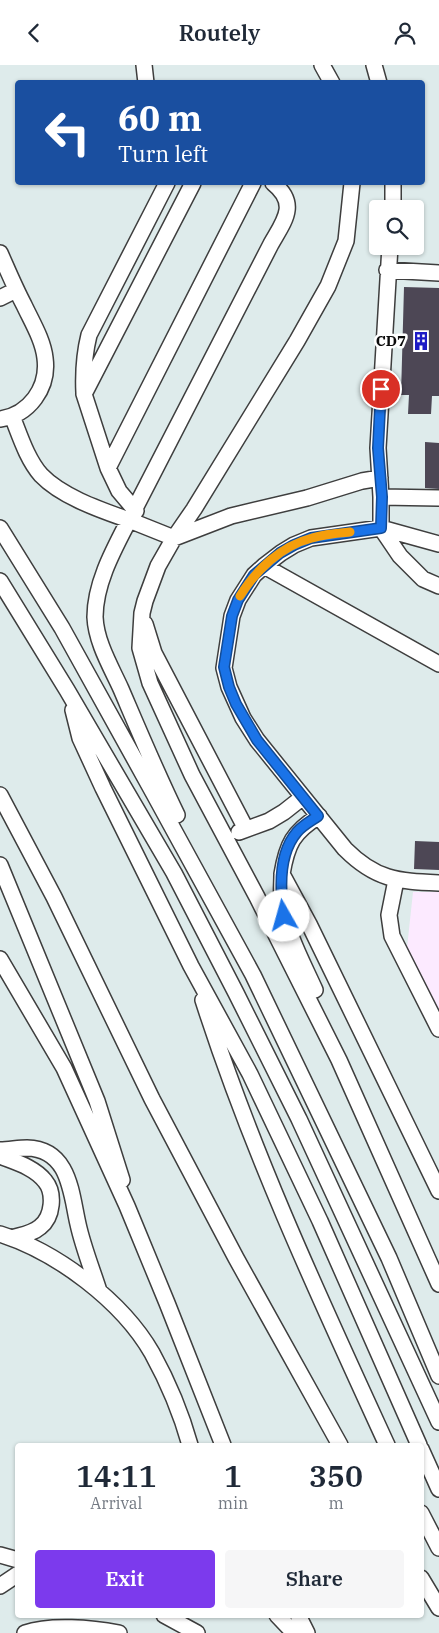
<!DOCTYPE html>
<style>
body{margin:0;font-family:"IBM Plex Serif",serif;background:#f6f6f7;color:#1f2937;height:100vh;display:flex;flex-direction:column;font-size:19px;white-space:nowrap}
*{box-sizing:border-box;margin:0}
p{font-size:16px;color:#747a83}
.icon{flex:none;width:28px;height:28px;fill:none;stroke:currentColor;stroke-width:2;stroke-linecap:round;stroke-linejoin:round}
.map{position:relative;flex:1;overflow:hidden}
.details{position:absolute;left:15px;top:1378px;width:409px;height:175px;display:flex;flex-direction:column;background:#fff;border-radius:5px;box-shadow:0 1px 4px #0004}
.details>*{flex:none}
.top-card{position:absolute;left:15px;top:15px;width:410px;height:105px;border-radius:5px;box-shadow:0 1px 4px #0004;background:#1a4fa0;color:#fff;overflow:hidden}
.fabs{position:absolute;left:369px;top:135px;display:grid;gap:10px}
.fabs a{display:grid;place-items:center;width:55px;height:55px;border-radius:5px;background:#fff;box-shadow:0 1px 4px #0004;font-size:25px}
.pin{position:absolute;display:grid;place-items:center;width:42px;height:42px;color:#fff;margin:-21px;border:2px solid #fff;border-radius:50%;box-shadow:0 1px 5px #0007}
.me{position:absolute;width:55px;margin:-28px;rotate:353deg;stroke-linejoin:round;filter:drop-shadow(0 0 4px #0008)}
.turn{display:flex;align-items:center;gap:18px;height:105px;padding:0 20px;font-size:22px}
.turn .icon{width:65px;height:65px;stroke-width:2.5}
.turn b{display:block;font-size:35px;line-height:42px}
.eta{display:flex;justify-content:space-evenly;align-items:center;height:85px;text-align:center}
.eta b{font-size:30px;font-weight:600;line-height:35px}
.cta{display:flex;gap:10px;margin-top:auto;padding:10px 20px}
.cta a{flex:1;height:58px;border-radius:5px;background:#7c3aed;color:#fff;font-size:20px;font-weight:600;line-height:58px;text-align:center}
.cta a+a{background:#f6f6f7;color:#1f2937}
header{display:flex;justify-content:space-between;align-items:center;height:65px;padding:0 20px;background:#fff;font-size:22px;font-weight:600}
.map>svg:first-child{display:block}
</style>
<header><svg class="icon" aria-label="back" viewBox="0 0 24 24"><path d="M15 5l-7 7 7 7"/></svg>Routely<svg class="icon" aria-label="person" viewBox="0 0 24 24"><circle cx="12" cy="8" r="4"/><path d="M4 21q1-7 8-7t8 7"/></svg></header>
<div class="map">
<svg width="439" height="1568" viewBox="0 0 439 1568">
<rect width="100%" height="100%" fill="#fceaff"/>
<!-- industrial -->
<path fill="#deebeb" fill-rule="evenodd" d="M 0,0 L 439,0 L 439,827 L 413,827 L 407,883 L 439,946 L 439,1568 L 0,1568 ZM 18,18 L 422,18 L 422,118 L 18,118 ZM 378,144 L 415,144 L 415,181 L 378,181 ZM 18,1380 L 421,1380 L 421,1550 L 18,1550 Z"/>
<!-- building -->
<path fill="#4d4755" d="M 404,222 L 439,223 L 439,331 L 432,331 L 431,349 L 408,349 L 409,330 L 401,330 Z
M 425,377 L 439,378 L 439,424 L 425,423 Z
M 415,776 L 439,777 L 439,805 L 414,804 Z"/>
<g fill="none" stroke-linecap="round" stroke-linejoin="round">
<!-- minor casing -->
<g stroke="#3e3e3e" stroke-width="18">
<path id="minor" d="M 144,0 L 146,18
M 322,0 L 332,18
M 374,0 L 379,18
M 273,118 C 299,139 284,156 271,179 L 129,455 L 174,473 L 231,451 L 307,433 L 362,416 L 380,413
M 352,118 L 346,176 L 328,221 L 297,276 L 194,444 L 174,473 L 158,501 L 145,536 L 142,548 L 140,583 L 150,618 L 192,710 L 257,832 L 339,995 L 439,1219
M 393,144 L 393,118
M 390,181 L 378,383 L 381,432 L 381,463 L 439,479
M 0,188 C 8,206 15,223 24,240 C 32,257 43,275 45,293 C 49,323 29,350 0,354
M 387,205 L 439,208
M 0,233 L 16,225
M 84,328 C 83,307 84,290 89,270 L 167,118
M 12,351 C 20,371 27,394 41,410 C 62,432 101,445 129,455 C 114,484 95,518 95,552 C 96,577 111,602 121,624 C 139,666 157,709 177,750
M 108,403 L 253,118
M 381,432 L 439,433
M 136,446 L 119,426 L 108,403 L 84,329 L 193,118
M 0,463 L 62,563 L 154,729 L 253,910 L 389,1193 L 439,1311
M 264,501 L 439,599
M 0,516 L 67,625 L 174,808 L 236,928 L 299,1054 L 439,1357
M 439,521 L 423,514 L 400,491 L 381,463 L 311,473 L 294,480 L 281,488 L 264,501 L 254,510 L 238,535 L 232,551 L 224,603 L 229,622 L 243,653 L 257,675 L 345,784 C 376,815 397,816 439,818
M 145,559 L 154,588 L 246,764
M 73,645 L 80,673 L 103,723 L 191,901 L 250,1009 L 320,1156 L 419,1380
M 0,730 L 54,832 L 152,1034 L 236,1193 L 340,1380
M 319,751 C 293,767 287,779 282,809 L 309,859 L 439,1126
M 239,767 L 269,756 L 284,747 L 303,732
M 0,800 L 97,1036 L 122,1115
M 282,810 C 282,818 281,826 282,834 C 285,866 302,896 315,925
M 396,815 L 389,850 L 392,871 L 439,964
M 0,894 L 64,1003 L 127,1141 L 167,1238 L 223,1380
M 203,935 C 252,1088 320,1234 387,1380
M 0,1085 C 9,1085 18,1083 27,1083 C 70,1084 71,1129 78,1159 C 83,1182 92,1204 99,1226
M 0,1091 C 15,1097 34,1102 45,1116 C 55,1128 53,1152 40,1162 C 32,1169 21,1170 11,1173
M 0,1169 C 57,1187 122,1236 152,1288 C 168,1317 181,1348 190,1380
M 421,1384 L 439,1424
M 421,1448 L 439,1483
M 0,1490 L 18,1495
M 421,1513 L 439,1543
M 0,1521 L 18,1509
M 164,1550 L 197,1568
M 277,1550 L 294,1568
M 298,1550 L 307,1568
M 25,1568 C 51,1559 92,1563 119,1568"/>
</g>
<!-- minor -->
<use href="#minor" stroke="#fff" stroke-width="15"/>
</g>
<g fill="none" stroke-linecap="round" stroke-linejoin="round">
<!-- route casing -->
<g stroke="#114b97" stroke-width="12">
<path id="route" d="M 284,851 C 280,825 278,789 297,767 C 303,760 311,756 318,751 L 257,675 L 236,639 L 229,622 L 224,602 L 232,551 L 238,535 L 254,510 L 280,488 L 294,480 L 311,473 L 381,463 L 382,432 L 378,383 L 381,324"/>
</g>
<!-- route -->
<use href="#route" stroke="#1a73e8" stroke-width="9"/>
<!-- slow -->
<path stroke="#f59e0b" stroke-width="9" d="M 240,531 C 256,505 281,481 312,473 C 324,469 338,468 350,467"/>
</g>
<!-- icons -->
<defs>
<g id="building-bare" transform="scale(1.5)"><path d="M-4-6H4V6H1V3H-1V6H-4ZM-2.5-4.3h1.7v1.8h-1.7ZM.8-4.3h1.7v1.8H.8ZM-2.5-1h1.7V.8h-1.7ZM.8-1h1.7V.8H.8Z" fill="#1d1ac5" stroke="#fff" stroke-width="2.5" paint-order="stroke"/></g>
</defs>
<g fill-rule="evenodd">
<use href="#building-bare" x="421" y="276"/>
</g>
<g text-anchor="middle" stroke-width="5" stroke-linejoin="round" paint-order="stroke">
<!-- poi labels -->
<g font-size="15" font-weight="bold" fill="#0b0b0b" stroke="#fff" text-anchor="end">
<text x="406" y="281">CD7</text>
</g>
</g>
</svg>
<div class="fabs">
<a><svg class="icon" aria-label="search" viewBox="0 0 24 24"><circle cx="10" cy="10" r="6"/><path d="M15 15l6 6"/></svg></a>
</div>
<div class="pin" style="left:381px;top:324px;background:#d93025"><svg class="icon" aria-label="arrive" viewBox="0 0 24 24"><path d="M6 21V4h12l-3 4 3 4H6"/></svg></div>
<svg class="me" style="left:284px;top:851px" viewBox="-20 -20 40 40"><circle r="19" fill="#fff"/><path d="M0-13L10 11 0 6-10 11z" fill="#1a73e8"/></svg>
<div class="top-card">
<div class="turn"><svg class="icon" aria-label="left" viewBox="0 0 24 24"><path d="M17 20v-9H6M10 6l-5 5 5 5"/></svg><div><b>60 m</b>Turn left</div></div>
</div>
<section class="details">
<div class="eta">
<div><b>14:11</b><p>Arrival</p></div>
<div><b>1</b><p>min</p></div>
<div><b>350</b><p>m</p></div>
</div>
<div class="cta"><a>Exit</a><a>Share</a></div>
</section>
</div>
